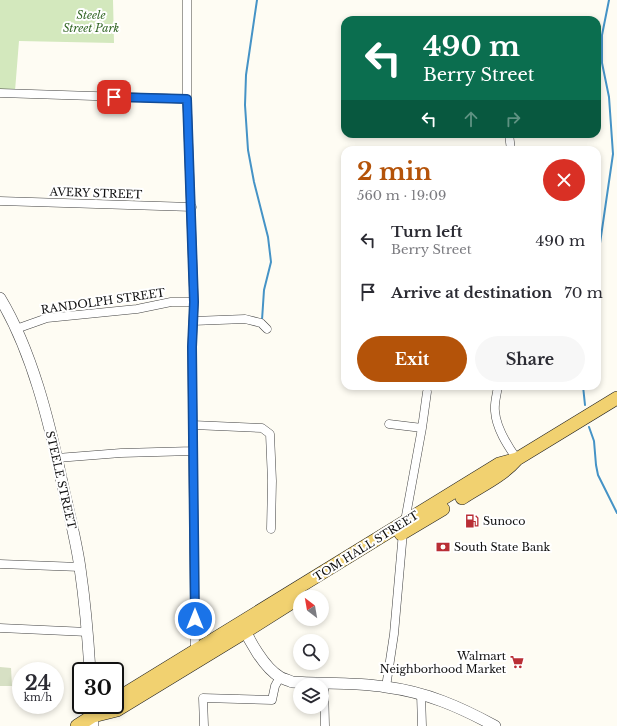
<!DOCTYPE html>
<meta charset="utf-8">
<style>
body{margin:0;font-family:"Libre Baskerville",serif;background:#f7f7f7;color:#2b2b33;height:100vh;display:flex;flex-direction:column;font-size:15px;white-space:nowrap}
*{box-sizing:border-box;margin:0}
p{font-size:13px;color:#7c7c81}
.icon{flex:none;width:22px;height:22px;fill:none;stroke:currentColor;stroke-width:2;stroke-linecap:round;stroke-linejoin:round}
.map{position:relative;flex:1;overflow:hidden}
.details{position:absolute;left:341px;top:146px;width:260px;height:244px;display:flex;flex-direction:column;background:#fff;border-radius:12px;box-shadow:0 2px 6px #0003}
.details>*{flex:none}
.top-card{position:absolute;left:341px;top:16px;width:260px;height:122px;border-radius:12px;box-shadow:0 2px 6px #0003;background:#0b6e4f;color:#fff;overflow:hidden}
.needle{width:26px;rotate:329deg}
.buttons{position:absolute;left:293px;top:590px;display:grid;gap:8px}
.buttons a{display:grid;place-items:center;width:36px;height:36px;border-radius:50%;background:#fff;box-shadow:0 2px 6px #0003;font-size:20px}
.speed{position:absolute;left:12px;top:662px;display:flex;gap:8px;font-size:20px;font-weight:700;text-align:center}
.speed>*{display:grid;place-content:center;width:52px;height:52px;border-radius:50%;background:#fff;box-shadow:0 2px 6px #0003;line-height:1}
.speed small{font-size:10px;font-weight:400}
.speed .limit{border:2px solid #111;border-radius:6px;background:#fff;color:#111}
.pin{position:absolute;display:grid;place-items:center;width:34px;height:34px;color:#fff;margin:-17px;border-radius:8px;box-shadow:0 2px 6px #0006}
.me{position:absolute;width:44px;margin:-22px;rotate:0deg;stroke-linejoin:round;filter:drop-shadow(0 0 3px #0008)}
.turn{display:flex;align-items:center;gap:14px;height:84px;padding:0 16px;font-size:18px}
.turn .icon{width:52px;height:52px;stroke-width:2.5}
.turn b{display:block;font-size:28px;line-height:34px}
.lanes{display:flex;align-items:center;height:38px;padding:0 16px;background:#0003;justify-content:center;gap:20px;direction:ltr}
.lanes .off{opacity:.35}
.round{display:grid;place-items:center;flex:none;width:42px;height:42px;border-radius:21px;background:#f7f7f7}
.summary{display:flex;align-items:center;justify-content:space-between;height:68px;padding:0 16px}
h1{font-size:24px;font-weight:800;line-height:30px;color:#b45309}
.primary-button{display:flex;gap:8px;margin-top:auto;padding:8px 16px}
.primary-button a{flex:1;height:46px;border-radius:24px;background:#b45309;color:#fff;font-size:16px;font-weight:800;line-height:46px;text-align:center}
.primary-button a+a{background:#f7f7f7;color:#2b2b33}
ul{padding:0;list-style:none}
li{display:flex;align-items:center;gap:12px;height:52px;padding:0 16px}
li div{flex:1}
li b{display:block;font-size:15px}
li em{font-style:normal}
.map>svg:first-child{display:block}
</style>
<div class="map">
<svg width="617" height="726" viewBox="0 0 617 726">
<rect width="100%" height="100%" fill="#fefcf3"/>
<!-- green -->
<path fill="#d3e8bd" d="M 0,0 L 113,0 L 114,43 L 19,41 L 15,91 L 0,90 Z"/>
<!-- cemetery -->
<path fill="#d7e0c4" d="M 0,667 L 11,668 L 12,686 L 0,686 Z"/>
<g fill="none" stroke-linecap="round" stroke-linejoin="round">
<!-- stream -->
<path stroke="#4593c6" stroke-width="2" d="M 257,0 L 246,75 L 245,105 L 248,150 L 254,182 L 268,237 L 271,262 L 264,290 L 262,320
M 597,264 L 613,154 L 609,97 L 602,63 L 602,35 L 609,0
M 583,386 L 585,405
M 589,427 L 594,441 L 596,465 L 598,475 L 617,513"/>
<!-- minor casing -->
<g stroke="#424242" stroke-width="9">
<path id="minor" d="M 187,0 L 187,99 L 194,302 L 192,347 L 195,650
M 0,93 L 187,99
M 509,134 L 511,150
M 0,201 L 192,207
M 193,321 L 245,319 L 261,323 L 267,329
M 16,329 L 47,318 L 137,309 L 171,302 L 194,302
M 498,386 C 497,394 494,403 495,411 C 496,428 507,445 517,459
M 389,424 L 422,428
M 193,425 L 262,428 L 270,434 L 272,481 L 271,529
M 57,458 L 121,453 L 193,451
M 0,564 L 80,567
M 0,628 L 88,632
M 324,683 L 325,726
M 386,687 L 394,634 L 403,532 L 422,428 L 427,392
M 421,694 L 422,726
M 204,726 L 203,698 L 272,700 L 275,686 L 280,677"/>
</g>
<!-- tertiary casing -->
<g stroke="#424242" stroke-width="12">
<path id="tertiary" d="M 0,298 C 32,351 49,421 62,482 C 68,510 76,539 80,568 C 85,602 88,637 90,671
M 242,624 C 249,640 264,668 280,677 C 283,679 288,680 292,682 C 323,684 355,682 386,687 C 426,692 460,707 495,726
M 92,705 L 93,726"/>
</g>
<!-- primary casing -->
<g stroke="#202020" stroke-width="14">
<path id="primary" d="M 462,498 C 480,486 501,477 516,460
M 401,534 L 443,509
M 115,700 L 499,464 L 517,459 L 617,398
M 93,716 L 117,710 L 245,632 L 297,599
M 77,726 L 99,712"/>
</g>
<!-- minor -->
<use href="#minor" stroke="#fff" stroke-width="8"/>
<!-- tertiary -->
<use href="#tertiary" stroke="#fff" stroke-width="11"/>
<!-- primary -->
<use href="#primary" stroke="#f1d170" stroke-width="13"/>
</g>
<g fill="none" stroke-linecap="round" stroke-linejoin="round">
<!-- route casing -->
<g stroke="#114b97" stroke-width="10">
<path id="route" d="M 114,97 L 187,99 L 194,302 L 192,347 L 195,619"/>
</g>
<!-- route -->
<use href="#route" stroke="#1a73e8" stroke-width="7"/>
</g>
<!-- icons -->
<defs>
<g id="fuel-bare" transform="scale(1.08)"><path d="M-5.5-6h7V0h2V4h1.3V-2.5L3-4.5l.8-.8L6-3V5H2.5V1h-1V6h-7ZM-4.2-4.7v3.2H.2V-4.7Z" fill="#b92e35" stroke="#fff" stroke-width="2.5" paint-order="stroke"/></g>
<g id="bank-bare" transform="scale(1.08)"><path d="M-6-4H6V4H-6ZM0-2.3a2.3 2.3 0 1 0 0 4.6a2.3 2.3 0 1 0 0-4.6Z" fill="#b92e35" stroke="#fff" stroke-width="2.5" paint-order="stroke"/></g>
<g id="supermarket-bare" transform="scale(1.08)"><path d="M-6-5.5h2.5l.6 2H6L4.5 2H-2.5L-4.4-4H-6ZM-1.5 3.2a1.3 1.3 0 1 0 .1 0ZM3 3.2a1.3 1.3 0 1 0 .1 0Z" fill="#b92e35" stroke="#fff" stroke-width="2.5" paint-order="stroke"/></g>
</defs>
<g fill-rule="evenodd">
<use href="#fuel-bare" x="472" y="521"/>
<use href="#bank-bare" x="443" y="547"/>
<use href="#supermarket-bare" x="517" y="662"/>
</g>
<g text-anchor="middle" stroke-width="4" stroke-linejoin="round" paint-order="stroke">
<!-- park labels -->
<g font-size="11" font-style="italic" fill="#306422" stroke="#fff">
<text x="91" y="19">Steele<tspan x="91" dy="13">Street Park</tspan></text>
</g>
<!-- street labels -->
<g font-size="11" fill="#0f0f0f" stroke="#fff">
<text transform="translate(96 193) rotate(2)" y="4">AVERY STREET</text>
<text transform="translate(103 301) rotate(-8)" y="4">RANDOLPH STREET</text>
<text transform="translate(61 480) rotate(77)" y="4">STEELE STREET</text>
<text transform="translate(366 546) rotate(-32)" y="4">TOM HALL STREET</text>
</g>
<!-- poi labels -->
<g font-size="11" fill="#0f0f0f" stroke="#fff" text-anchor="start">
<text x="483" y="525">Sunoco</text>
<text x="454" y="551">South State Bank</text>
<text x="506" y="660" text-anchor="end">Walmart<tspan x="506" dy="13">Neighborhood Market</tspan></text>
</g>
</g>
</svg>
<div class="buttons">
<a><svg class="needle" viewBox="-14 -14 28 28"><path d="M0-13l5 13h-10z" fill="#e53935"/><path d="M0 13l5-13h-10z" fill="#7c7c81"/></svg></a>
<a><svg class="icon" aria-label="search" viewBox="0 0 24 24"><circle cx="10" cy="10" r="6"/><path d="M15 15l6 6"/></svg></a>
<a><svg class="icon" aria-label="layers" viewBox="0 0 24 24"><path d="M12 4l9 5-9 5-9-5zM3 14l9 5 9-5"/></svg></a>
</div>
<div class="speed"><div>24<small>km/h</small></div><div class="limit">30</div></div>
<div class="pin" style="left:114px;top:97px;background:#d93025"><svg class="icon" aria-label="arrive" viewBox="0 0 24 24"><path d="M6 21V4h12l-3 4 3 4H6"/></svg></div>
<svg class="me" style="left:195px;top:619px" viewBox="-20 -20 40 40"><circle r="17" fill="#1a73e8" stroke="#fff" stroke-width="3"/><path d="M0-11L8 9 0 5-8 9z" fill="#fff"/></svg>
<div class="top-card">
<div class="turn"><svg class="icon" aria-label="left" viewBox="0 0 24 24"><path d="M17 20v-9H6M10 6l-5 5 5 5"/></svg><div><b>490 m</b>Berry Street</div></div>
<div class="lanes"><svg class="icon" aria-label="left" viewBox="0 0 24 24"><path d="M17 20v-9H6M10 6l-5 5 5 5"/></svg><svg class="icon off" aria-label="ahead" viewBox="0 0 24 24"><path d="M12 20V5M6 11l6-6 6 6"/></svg><svg class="icon off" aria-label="right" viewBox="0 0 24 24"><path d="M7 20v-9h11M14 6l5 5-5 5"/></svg></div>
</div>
<section class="details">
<div class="summary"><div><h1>2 min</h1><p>560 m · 19:09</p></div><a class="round" style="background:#d93025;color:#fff"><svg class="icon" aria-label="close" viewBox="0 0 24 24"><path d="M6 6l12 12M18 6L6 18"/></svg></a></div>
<ul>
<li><svg class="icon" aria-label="left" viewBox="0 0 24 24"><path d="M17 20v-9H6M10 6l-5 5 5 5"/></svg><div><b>Turn left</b><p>Berry Street</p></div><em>490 m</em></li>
<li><svg class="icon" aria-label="arrive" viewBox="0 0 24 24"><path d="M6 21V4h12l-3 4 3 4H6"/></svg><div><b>Arrive at destination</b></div><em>70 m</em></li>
</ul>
<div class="primary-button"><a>Exit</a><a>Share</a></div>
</section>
</div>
